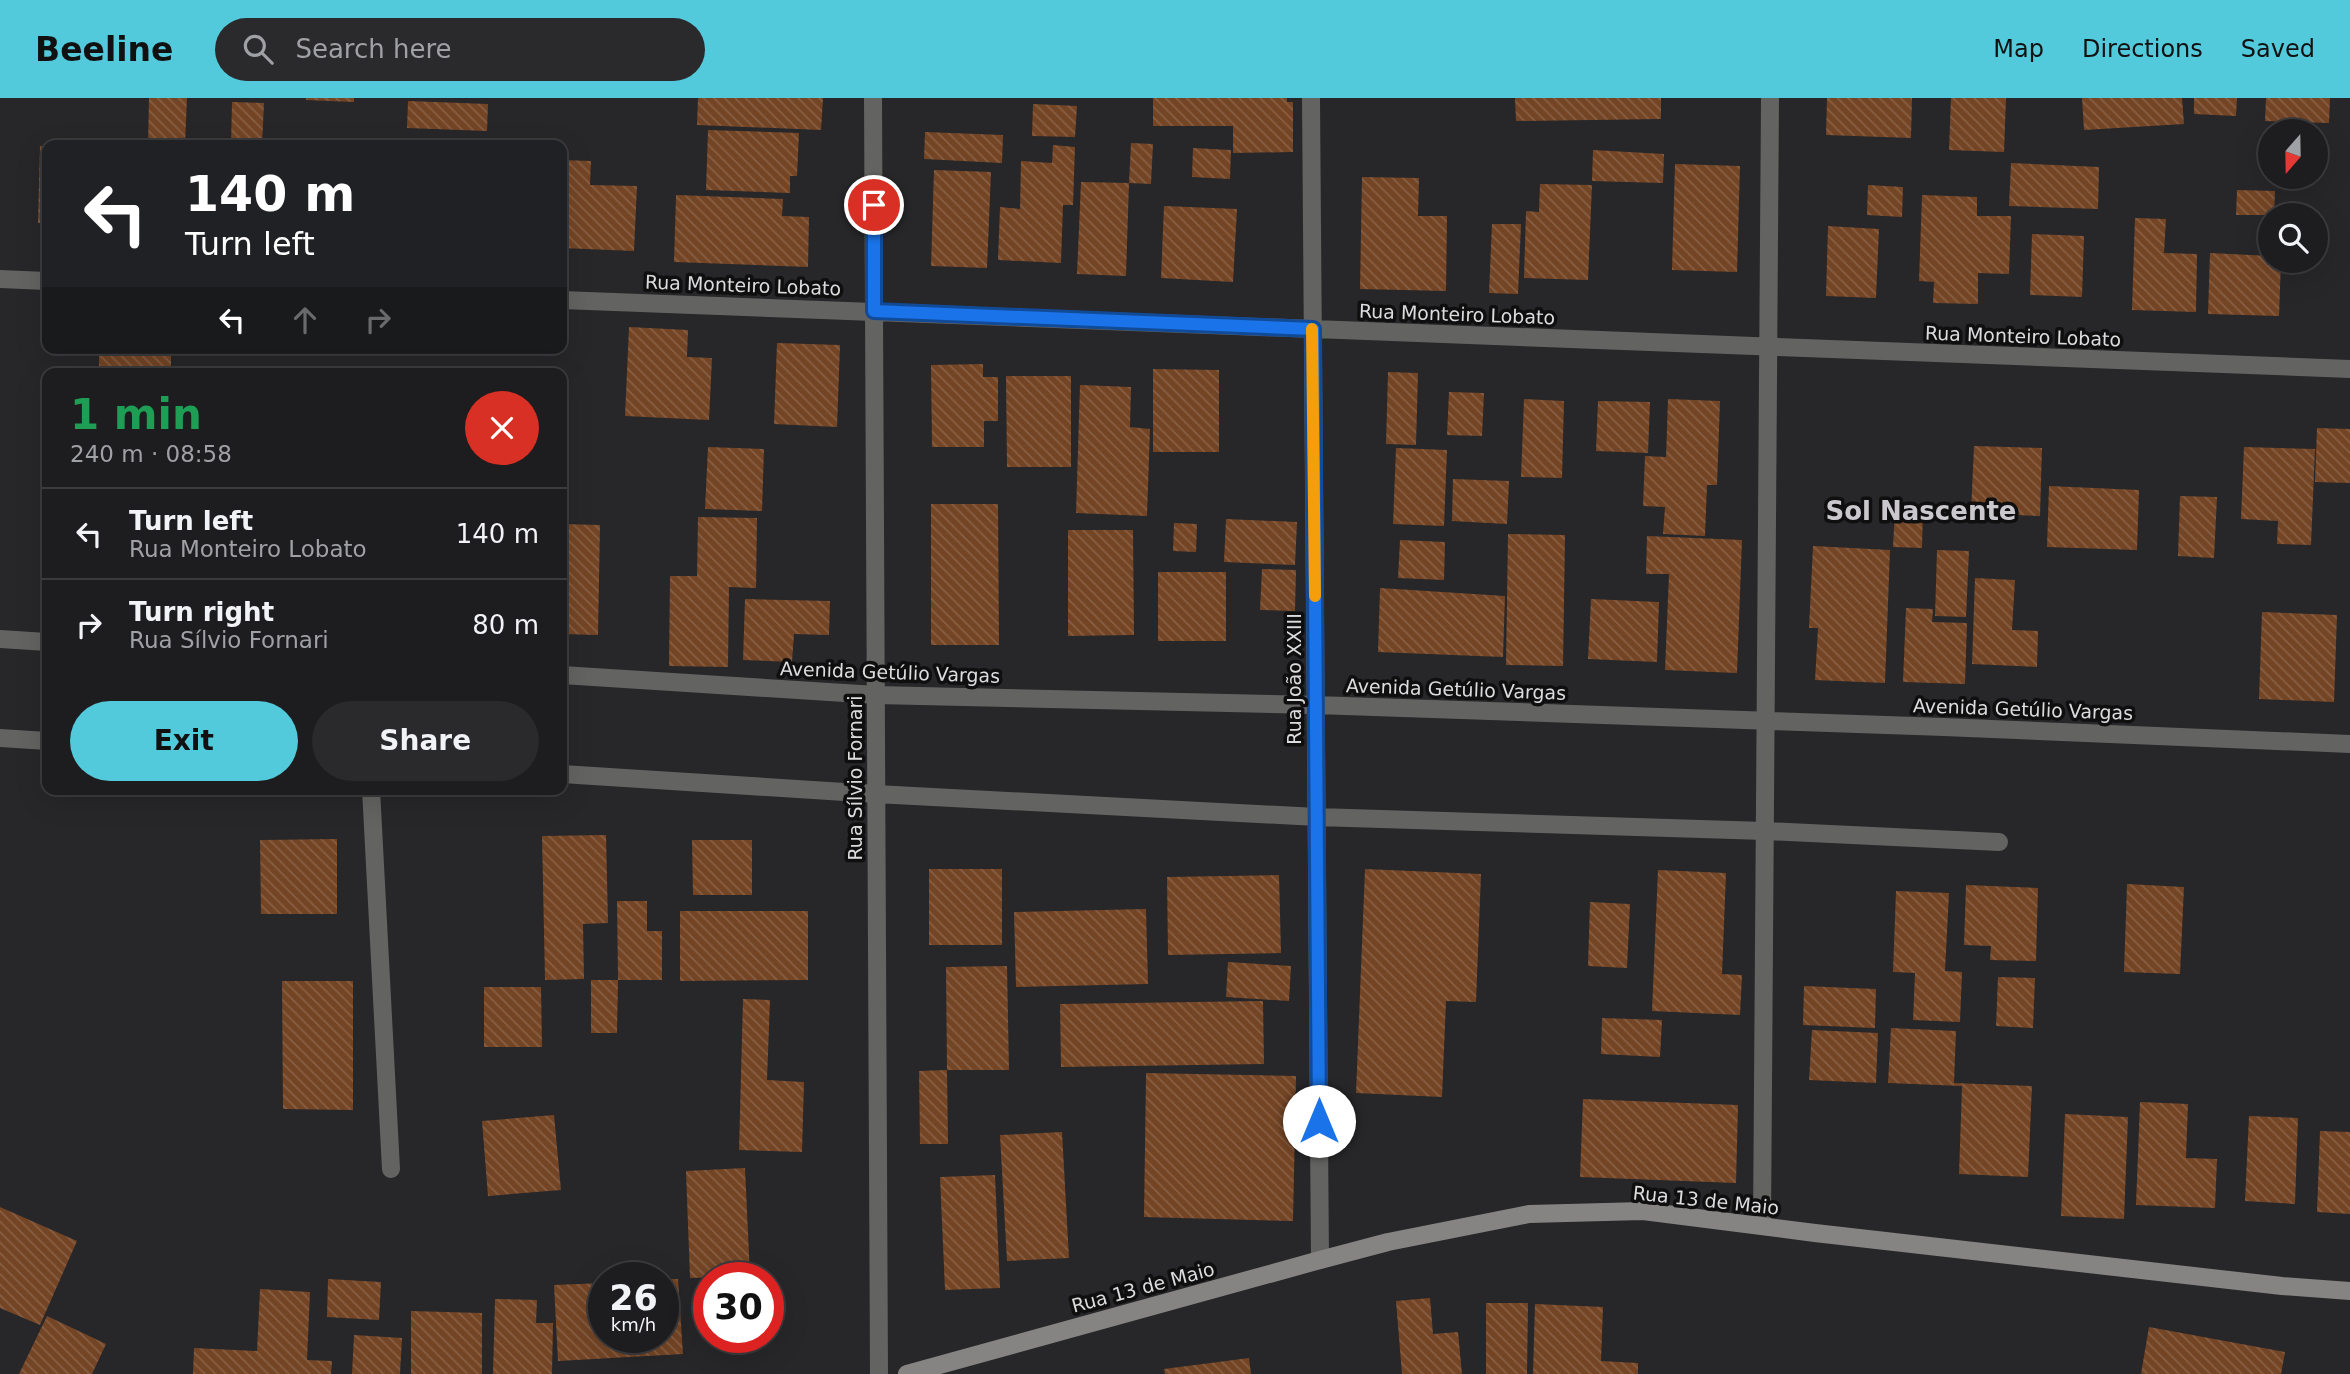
<!DOCTYPE html>
<meta charset="utf-8">
<style>
body{margin:0;font-family:"DejaVu Sans",sans-serif;background:#2a292b;color:#f1f3f6;height:100vh;display:flex;flex-direction:column;font-size:26px;white-space:nowrap}
*{box-sizing:border-box;margin:0}
p{font-size:23px;color:#a0a1a4}
.icon{flex:none;width:38px;height:38px;fill:none;stroke:currentColor;stroke-width:2;stroke-linecap:round;stroke-linejoin:round}
.map{position:relative;flex:1;overflow:hidden}
.details{position:absolute;left:42px;top:270px;width:525px;height:427px;display:flex;flex-direction:column;background:#1d1c1e;border-radius:14px;box-shadow:0 7px 28px #0002,0 0 0 2px #3b3a3c}
.details>*{flex:none}
.hud{position:absolute;left:42px;top:42px;width:525px;height:214px;border-radius:14px;box-shadow:0 7px 28px #0002,0 0 0 2px #3b3a3c;background:#202124;color:#fff;overflow:hidden}
.needle{width:46px;rotate:200deg}
.fabs{position:absolute;left:2258px;top:21px;display:grid;gap:14px}
.fabs a{display:grid;place-items:center;width:70px;height:70px;border-radius:50%;background:#1d1c1e;box-shadow:0 7px 28px #0002,0 0 0 2px #3b3a3c;font-size:35px}
.speed{position:absolute;left:588px;top:1164px;display:flex;gap:14px;font-size:35px;font-weight:700;text-align:center}
.speed>*{display:grid;place-content:center;width:91px;height:91px;border-radius:50%;background:#1d1c1e;box-shadow:0 7px 28px #0002,0 0 0 2px #3b3a3c;line-height:1}
.speed small{font-size:18px;font-weight:400}
.speed .limit{border:10px solid #d22;background:#fff;color:#111}
.pin{position:absolute;display:grid;place-items:center;width:60px;height:60px;color:#fff;margin:-30px;border:4px solid #fff;border-radius:50%;box-shadow:0 2px 7px #0007}
.me{position:absolute;width:77px;margin:-38px;rotate:0deg;stroke-linejoin:round;filter:drop-shadow(0 0 5px #0008)}
.turn{display:flex;align-items:center;gap:24px;height:147px;padding:0 28px;font-size:32px}
.turn .icon{width:91px;height:91px;stroke-width:2.5}
.turn b{display:block;font-size:49px;line-height:60px}
.lanes{display:flex;align-items:center;height:66px;padding:0 28px;background:#0003;justify-content:center;gap:35px;direction:ltr}
.lanes .off{opacity:.35}
.round{display:grid;place-items:center;flex:none;width:74px;height:74px;border-radius:37px;background:#2a292b}
.overview{display:flex;align-items:center;justify-content:space-between;height:119px;padding:0 28px}
h1{font-size:42px;font-weight:700;line-height:52px;color:#1e9e55}
.action{display:flex;gap:14px;margin-top:auto;padding:14px 28px}
.action a{flex:1;height:80px;border-radius:42px;background:#53cadc;color:#111;font-size:28px;font-weight:700;line-height:80px;text-align:center}
.action a+a{background:#2a292b;color:#f1f3f6}
ul{padding:0;list-style:none}
li{display:flex;align-items:center;gap:21px;height:91px;padding:0 28px;border-top:2px solid #3b3a3c}
li div{flex:1}
li b{display:block;font-size:26px}
li em{font-style:normal}
header{display:flex;align-items:center;gap:42px;box-sizing:border-box;height:98px;padding:0 35px;background:#53cadc;color:#111}
header strong{font-size:33px}
nav{display:flex;gap:38px;margin-inline-start:auto;font-size:24px}
.search{width:490px;height:63px;background:#2a292b;display:flex;align-items:center;gap:18px;box-sizing:border-box;padding:0 24px;border-radius:38px;color:#a0a1a4;font-size:26px}
.map>svg:first-child{display:block}
</style>
<header>
<strong>Beeline</strong>
<div class="search"><svg class="icon" aria-label="search" viewBox="0 0 24 24"><circle cx="10" cy="10" r="6"/><path d="M15 15l6 6"/></svg>Search here</div>
<nav><a>Map</a><a>Directions</a><a>Saved</a></nav>
</header>
<div class="map">
<svg width="2350" height="1276" viewBox="0 0 2350 1276">
<defs>
<pattern id="building-back-hatch" width="6" height="6" patternUnits="userSpaceOnUse" patternTransform="scale(1.75)"><rect width="6" height="6" fill="#744525"/><path d="M-1 5l2 2M0 0l6 6M5-1l2 2" fill="none" stroke="#875f44"/></pattern>
</defs>
<rect width="100%" height="100%" fill="#272628"/>
<!-- building -->
<path fill="url(#building-back-hatch)" d="M 149,0 L 187,0 L 185,47 L 148,47 Z
M 306,0 L 354,0 L 354,4 L 306,2 Z
M 698,0 L 823,0 L 821,32 L 697,27 Z
M 1153,0 L 1287,0 L 1287,4 L 1293,4 L 1293,54 L 1233,55 L 1233,28 L 1153,28 Z
M 1515,0 L 1661,0 L 1661,21 L 1516,23 Z
M 1827,0 L 1912,0 L 1911,40 L 1826,37 Z
M 1951,0 L 2006,0 L 2004,54 L 1949,52 Z
M 2082,0 L 2182,0 L 2184,26 L 2084,32 Z
M 2194,0 L 2237,0 L 2236,18 L 2194,16 Z
M 2266,0 L 2330,0 L 2329,25 L 2265,23 Z
M 408,3 L 488,6 L 487,33 L 407,30 Z
M 232,4 L 264,5 L 262,47 L 231,47 Z
M 1033,6 L 1077,8 L 1075,39 L 1032,38 Z
M 708,32 L 799,35 L 797,78 L 790,78 L 790,95 L 706,92 Z
M 925,34 L 1003,37 L 1002,65 L 924,61 Z
M 1131,45 L 1153,46 L 1151,86 L 1129,85 L 1126,178 L 1077,176 L 1081,84 L 1129,85 Z
M 1053,47 L 1075,49 L 1073,107 L 1063,107 L 1061,165 L 998,162 L 1000,109 L 1020,111 L 1021,63 L 1052,65 Z
M 40,48 L 47,48 L 47,125 L 38,125 Z
M 1193,50 L 1231,52 L 1230,81 L 1192,79 Z
M 1593,52 L 1664,56 L 1663,85 L 1592,83 Z
M 562,62 L 591,63 L 590,87 L 637,88 L 634,153 L 562,150 Z
M 2011,65 L 2099,69 L 2098,111 L 2009,108 Z
M 1675,66 L 1740,68 L 1737,174 L 1672,172 Z
M 934,72 L 991,74 L 987,170 L 931,168 Z
M 1362,79 L 1419,80 L 1418,118 L 1447,118 L 1446,193 L 1360,191 Z
M 1540,86 L 1592,87 L 1588,182 L 1524,180 L 1526,113 L 1539,114 Z
M 1868,87 L 1903,89 L 1902,119 L 1867,117 Z
M 2237,92 L 2275,93 L 2274,117 L 2236,117 Z
M 676,97 L 783,101 L 782,118 L 809,119 L 808,169 L 674,164 Z
M 1922,97 L 1977,99 L 1977,118 L 2011,118 L 2009,176 L 1978,175 L 1978,206 L 1933,205 L 1934,184 L 1919,183 Z
M 1164,108 L 1237,111 L 1233,184 L 1161,180 Z
M 2135,120 L 2166,121 L 2164,155 L 2197,156 L 2196,214 L 2132,212 Z
M 1492,126 L 1521,126 L 1518,196 L 1489,195 Z
M 1828,128 L 1879,131 L 1876,200 L 1826,198 Z
M 2032,136 L 2084,138 L 2082,199 L 2030,197 Z
M 2210,155 L 2270,158 L 2270,163 L 2281,163 L 2279,218 L 2208,216 Z
M 629,229 L 688,232 L 687,259 L 712,260 L 709,322 L 625,318 Z
M 777,245 L 840,247 L 837,329 L 774,326 Z
M 99,250 L 171,250 L 171,275 L 99,275 Z
M 983,266 L 983,279 L 998,279 L 998,323 L 984,323 L 984,349 L 932,349 L 931,267 Z
M 1153,271 L 1219,272 L 1219,354 L 1153,354 Z
M 1388,274 L 1418,275 L 1416,347 L 1386,346 Z
M 1006,278 L 1071,278 L 1071,369 L 1007,369 Z
M 1080,287 L 1131,289 L 1130,329 L 1150,331 L 1147,418 L 1076,415 Z
M 1449,294 L 1484,295 L 1482,338 L 1447,337 Z
M 1524,301 L 1564,303 L 1562,380 L 1521,379 Z
M 1668,301 L 1720,303 L 1717,387 L 1707,387 L 1705,438 L 1663,436 L 1665,409 L 1643,408 L 1645,358 L 1666,359 Z
M 1598,303 L 1650,304 L 1648,355 L 1596,353 Z
M 2317,330 L 2350,331 L 2350,385 L 2315,384 Z
M 1974,348 L 2042,350 L 2040,418 L 1971,415 Z
M 708,349 L 764,351 L 762,413 L 705,411 Z
M 2244,349 L 2315,351 L 2311,447 L 2277,446 L 2278,423 L 2241,421 Z
M 1396,350 L 1447,352 L 1444,428 L 1393,426 Z
M 1453,381 L 1509,383 L 1507,426 L 1452,423 Z
M 2049,388 L 2139,392 L 2137,452 L 2047,449 Z
M 2180,398 L 2217,399 L 2214,460 L 2178,458 Z
M 931,406 L 998,406 L 999,547 L 931,547 Z
M 1895,411 L 1923,412 L 1922,450 L 1893,449 Z
M 698,419 L 757,420 L 756,490 L 729,489 L 728,569 L 669,568 L 670,478 L 697,478 Z
M 1226,421 L 1297,424 L 1295,467 L 1224,464 Z
M 1174,425 L 1197,426 L 1196,454 L 1173,453 Z
M 562,426 L 600,427 L 598,537 L 562,536 Z
M 1068,432 L 1133,432 L 1134,537 L 1068,538 Z
M 1508,436 L 1565,437 L 1563,568 L 1506,567 Z
M 1647,438 L 1742,442 L 1737,575 L 1665,572 L 1669,476 L 1646,476 Z
M 1400,442 L 1445,444 L 1444,482 L 1398,480 Z
M 1813,448 L 1890,452 L 1885,585 L 1815,582 L 1818,530 L 1809,530 Z
M 1937,452 L 1969,453 L 1966,519 L 1935,518 Z
M 1262,471 L 1296,472 L 1295,513 L 1260,512 Z
M 1158,474 L 1226,474 L 1226,543 L 1158,543 Z
M 1975,480 L 2015,482 L 2012,532 L 2038,533 L 2037,569 L 1972,566 Z
M 1380,490 L 1505,498 L 1503,559 L 1378,554 Z
M 745,501 L 830,503 L 829,537 L 794,536 L 792,564 L 743,562 Z
M 1591,501 L 1659,504 L 1657,564 L 1588,561 Z
M 1906,510 L 1933,511 L 1932,524 L 1967,525 L 1965,586 L 1903,584 Z
M 2262,514 L 2337,517 L 2334,604 L 2259,601 Z
M 606,737 L 608,825 L 583,826 L 584,881 L 545,882 L 542,738 Z
M 337,741 L 337,816 L 261,816 L 260,742 Z
M 692,742 L 752,742 L 752,797 L 693,797 Z
M 929,771 L 1002,771 L 1002,847 L 929,847 Z
M 1365,771 L 1481,776 L 1476,904 L 1446,903 L 1442,999 L 1356,995 Z
M 1658,772 L 1726,775 L 1722,876 L 1742,877 L 1740,917 L 1652,913 Z
M 1279,777 L 1281,855 L 1168,857 L 1167,779 Z
M 2127,786 L 2184,789 L 2180,876 L 2124,874 Z
M 1966,787 L 2038,790 L 2036,863 L 1990,862 L 1991,848 L 1964,847 Z
M 1896,793 L 1949,795 L 1945,873 L 1962,874 L 1960,924 L 1913,922 L 1915,875 L 1893,874 Z
M 617,803 L 647,803 L 647,833 L 662,833 L 662,882 L 618,882 Z
M 1590,804 L 1630,806 L 1627,870 L 1588,868 Z
M 1146,811 L 1148,886 L 1016,889 L 1014,814 Z
M 680,813 L 808,813 L 808,882 L 680,883 Z
M 1228,864 L 1291,868 L 1289,903 L 1226,899 Z
M 1007,868 L 1009,972 L 947,972 L 946,869 Z
M 1998,879 L 2035,880 L 2033,930 L 1996,928 Z
M 591,882 L 618,882 L 617,935 L 591,935 Z
M 282,883 L 353,883 L 353,1012 L 283,1011 Z
M 1804,888 L 1876,891 L 1875,930 L 1803,927 Z
M 484,889 L 541,889 L 542,949 L 484,949 Z
M 743,901 L 770,902 L 767,982 L 804,984 L 802,1054 L 739,1052 Z
M 1263,903 L 1264,966 L 1061,969 L 1060,906 Z
M 1602,920 L 1662,922 L 1660,959 L 1601,956 Z
M 1891,930 L 1956,933 L 1954,985 L 2032,988 L 2028,1079 L 1959,1076 L 1962,988 L 1888,985 Z
M 1812,932 L 1878,935 L 1876,985 L 1809,982 Z
M 947,972 L 948,1046 L 920,1046 L 919,973 Z
M 1146,975 L 1296,978 L 1293,1123 L 1144,1119 Z
M 1583,1001 L 1738,1007 L 1736,1085 L 1580,1079 Z
M 2140,1004 L 2188,1006 L 2186,1060 L 2217,1061 L 2215,1110 L 2136,1107 Z
M 2065,1016 L 2128,1019 L 2124,1121 L 2061,1118 Z
M 554,1017 L 561,1092 L 488,1098 L 482,1023 Z
M 2249,1018 L 2298,1020 L 2295,1106 L 2245,1103 Z
M 2320,1033 L 2350,1034 L 2350,1116 L 2317,1114 Z
M 1062,1034 L 1069,1160 L 1007,1163 L 1000,1037 Z
M 745,1070 L 750,1178 L 690,1180 L 686,1073 Z
M 995,1077 L 1000,1190 L 945,1192 L 940,1079 Z
M 0,1109 L 77,1143 L 40,1227 L 0,1210 Z
M 328,1181 L 381,1184 L 379,1222 L 327,1219 Z
M 663,1181 L 678,1181 L 683,1256 L 558,1263 L 554,1187 L 604,1185 L 604,1239 L 663,1239 Z
M 260,1191 L 310,1194 L 307,1262 L 332,1263 L 331,1276 L 193,1276 L 194,1250 L 257,1253 Z
M 1430,1200 L 1433,1236 L 1458,1234 L 1462,1276 L 1402,1276 L 1396,1203 Z
M 495,1201 L 537,1202 L 536,1225 L 553,1225 L 552,1276 L 493,1276 Z
M 1486,1205 L 1528,1205 L 1527,1276 L 1486,1276 Z
M 1535,1206 L 1603,1209 L 1601,1263 L 1638,1265 L 1638,1276 L 1533,1276 Z
M 411,1213 L 482,1215 L 482,1276 L 411,1276 Z
M 47,1218 L 106,1246 L 92,1276 L 19,1276 Z
M 2149,1229 L 2285,1254 L 2281,1276 L 2141,1276 Z
M 354,1237 L 402,1240 L 400,1276 L 352,1276 Z
M 1249,1260 L 1251,1276 L 1165,1276 L 1164,1271 Z"/>
<g fill="none" stroke-linecap="round" stroke-linejoin="round">
<!-- street -->
<path stroke="#636361" stroke-width="18" d="M 873,0 L 879,1276
M 1311,0 L 1320,1162
M 0,181 L 47,183
M 562,202 L 2350,271
M 0,541 L 47,544
M 562,577 L 876,597 L 1316,607 L 1944,629 L 2350,646
M 0,640 L 47,643
M 562,676 L 876,696 L 1317,719 L 1765,733 L 1999,744
M 371,691 L 391,1071
M 1762,1128 L 1770,0"/>
<!-- secondary -->
<path stroke="#858482" stroke-width="18" d="M 907,1276 L 1320,1162 L 1388,1144 L 1529,1116 L 1643,1113 L 1815,1135 L 2282,1188 L 2350,1193"/>
</g>
<g fill="none" stroke-linecap="round" stroke-linejoin="round">
<!-- route casing -->
<g stroke="#114b97" stroke-width="18">
<path id="route" d="M 874,107 L 874,213 L 1313,231 L 1319,1023"/>
</g>
<!-- route -->
<use href="#route" stroke="#1a73e8" stroke-width="12"/>
<!-- slow -->
<path stroke="#f59e0b" stroke-width="12" d="M 1312,231 L 1315,498"/>
</g>
<g text-anchor="middle" stroke-width="7" stroke-linejoin="round" paint-order="stroke">
<!-- street labels -->
<g font-size="19" fill="#dcdbdd" stroke="#100f10">
<text transform="translate(743 187) rotate(2)" y="7">Rua Monteiro Lobato</text>
<text transform="translate(1457 216) rotate(2)" y="7">Rua Monteiro Lobato</text>
<text transform="translate(2023 238) rotate(2)" y="7">Rua Monteiro Lobato</text>
<text transform="translate(890 574) rotate(2)" y="7">Avenida Getúlio Vargas</text>
<text transform="translate(1294 581) rotate(-90)" y="7">Rua João XXIII</text>
<text transform="translate(1456 591) rotate(2)" y="7">Avenida Getúlio Vargas</text>
<text transform="translate(2023 611) rotate(2)" y="7">Avenida Getúlio Vargas</text>
<text transform="translate(855 680) rotate(-90)" y="7">Rua Sílvio Fornari</text>
<text transform="translate(1706 1102) rotate(6)" y="7">Rua 13 de Maio</text>
<text transform="translate(1143 1189) rotate(-15)" y="7">Rua 13 de Maio</text>
</g>
<!-- district labels -->
<g font-size="26" font-weight="bold" fill="#cac8cc" stroke="#100f10">
<text x="1921" y="422">Sol Nascente</text>
</g>
</g>
</svg>
<div class="fabs">
<a><svg class="needle" viewBox="-14 -14 28 28"><path d="M0-13l5 13h-10z" fill="#e53935"/><path d="M0 13l5-13h-10z" fill="#a0a1a4"/></svg></a>
<a><svg class="icon" aria-label="search" viewBox="0 0 24 24"><circle cx="10" cy="10" r="6"/><path d="M15 15l6 6"/></svg></a>
</div>
<div class="speed"><div>26<small>km/h</small></div><div class="limit">30</div></div>
<div class="pin" style="left:874px;top:107px;background:#d93025"><svg class="icon" aria-label="arrive" viewBox="0 0 24 24"><path d="M6 21V4h12l-3 4 3 4H6"/></svg></div>
<svg class="me" style="left:1319px;top:1023px" viewBox="-20 -20 40 40"><circle r="19" fill="#fff"/><path d="M0-13L10 11 0 6-10 11z" fill="#1a73e8"/></svg>
<div class="hud">
<div class="turn"><svg class="icon" aria-label="left" viewBox="0 0 24 24"><path d="M17 20v-9H6M10 6l-5 5 5 5"/></svg><div><b>140 m</b>Turn left</div></div>
<div class="lanes"><svg class="icon" aria-label="left" viewBox="0 0 24 24"><path d="M17 20v-9H6M10 6l-5 5 5 5"/></svg><svg class="icon off" aria-label="ahead" viewBox="0 0 24 24"><path d="M12 20V5M6 11l6-6 6 6"/></svg><svg class="icon off" aria-label="right" viewBox="0 0 24 24"><path d="M7 20v-9h11M14 6l5 5-5 5"/></svg></div>
</div>
<section class="details">
<div class="overview"><div><h1>1 min</h1><p>240 m · 08:58</p></div><a class="round" style="background:#d93025;color:#fff"><svg class="icon" aria-label="close" viewBox="0 0 24 24"><path d="M6 6l12 12M18 6L6 18"/></svg></a></div>
<ul>
<li><svg class="icon" aria-label="left" viewBox="0 0 24 24"><path d="M17 20v-9H6M10 6l-5 5 5 5"/></svg><div><b>Turn left</b><p>Rua Monteiro Lobato</p></div><em>140 m</em></li>
<li><svg class="icon" aria-label="right" viewBox="0 0 24 24"><path d="M7 20v-9h11M14 6l5 5-5 5"/></svg><div><b>Turn right</b><p>Rua Sílvio Fornari</p></div><em>80 m</em></li>
</ul>
<div class="action"><a>Exit</a><a>Share</a></div>
</section>
</div>
